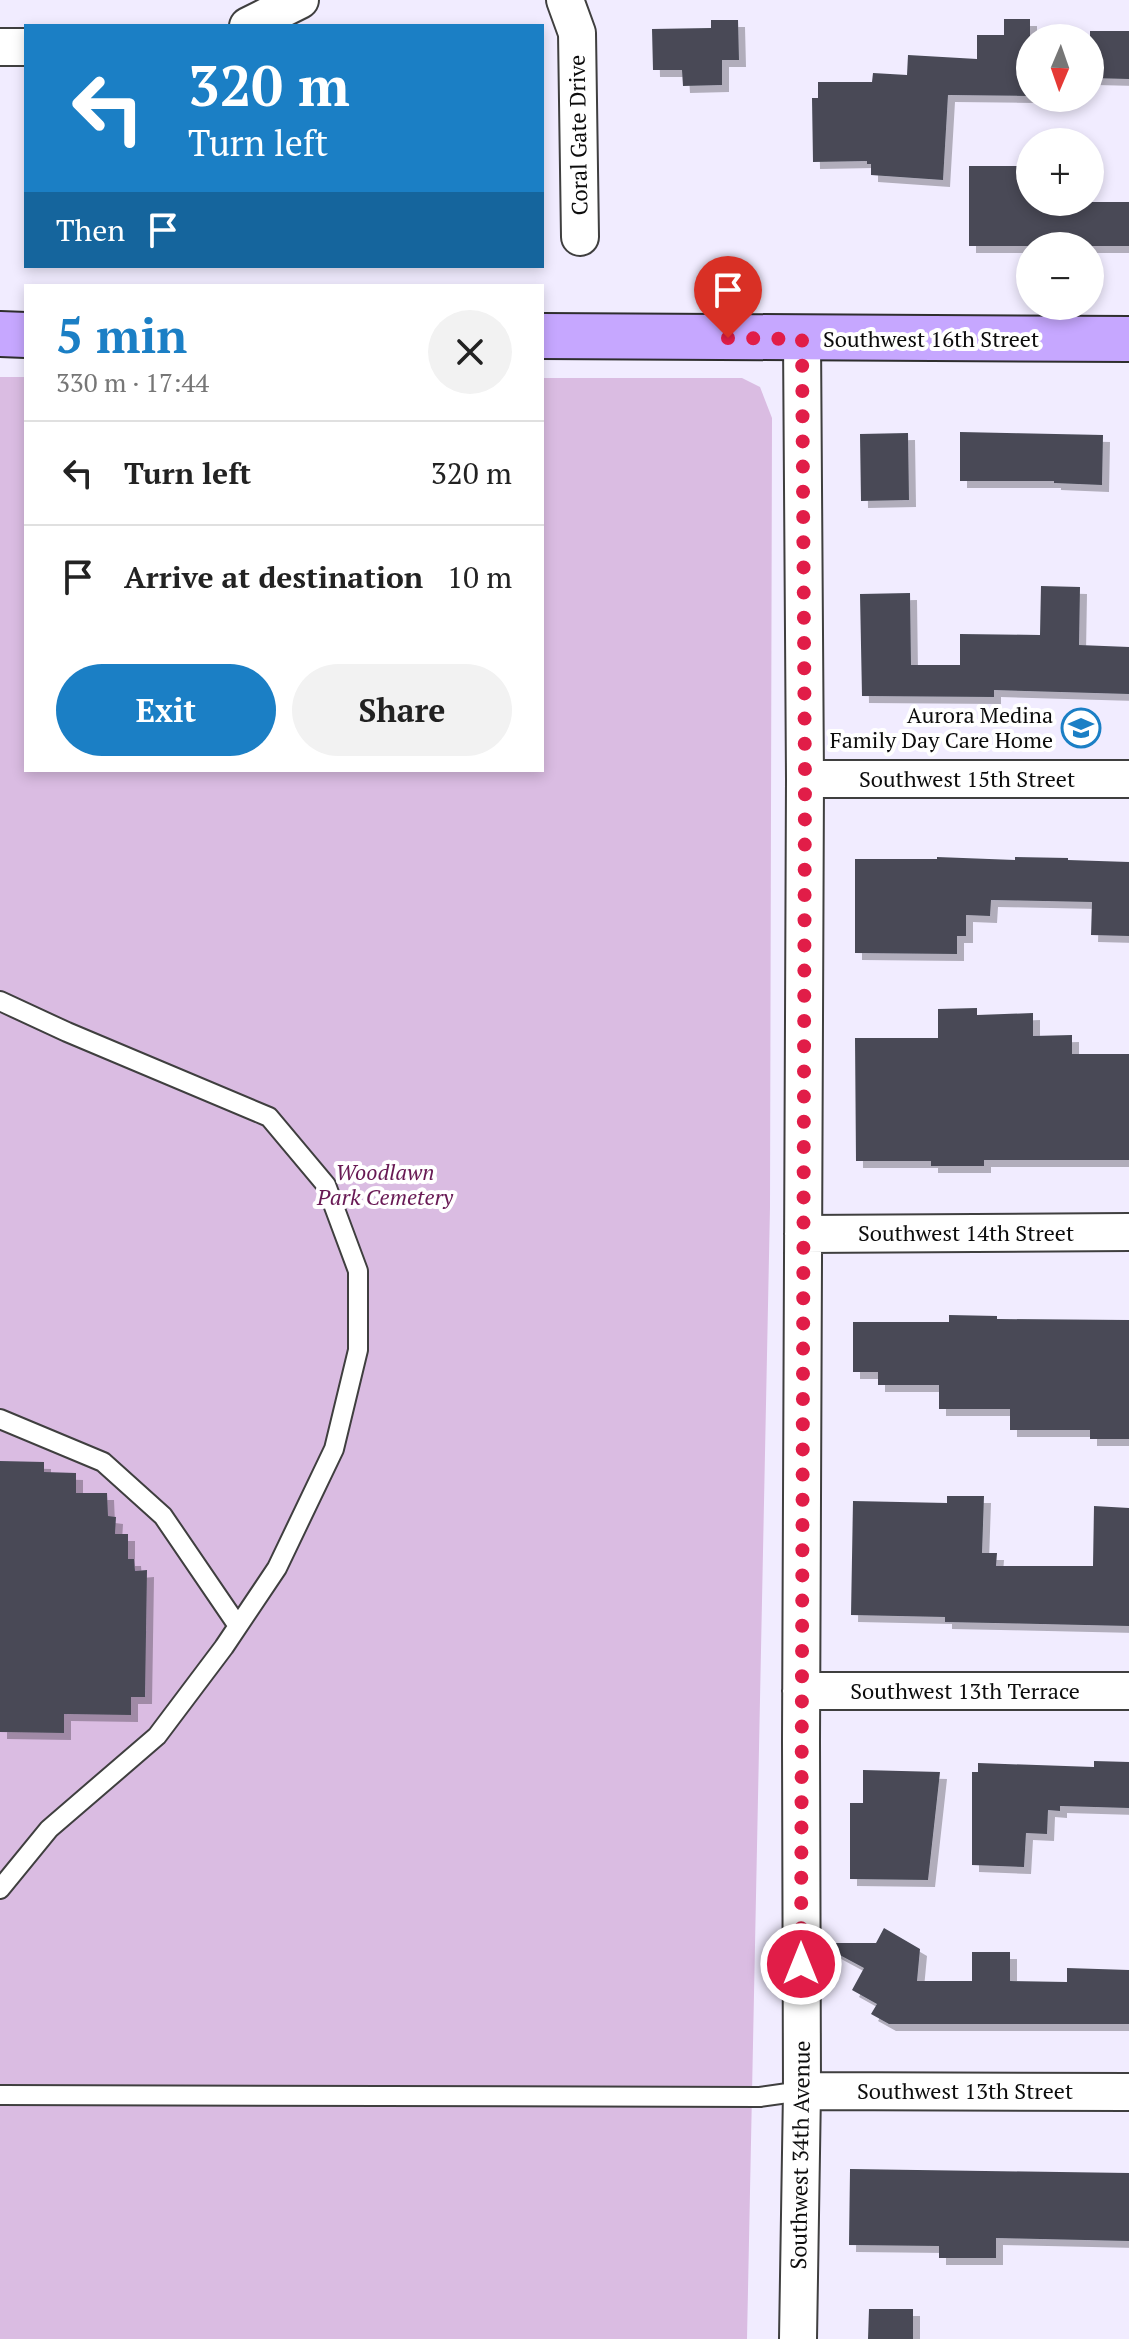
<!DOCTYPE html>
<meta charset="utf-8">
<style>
body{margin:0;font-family:"PT Serif",serif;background:#f2f2f2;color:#222;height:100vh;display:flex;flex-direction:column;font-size:30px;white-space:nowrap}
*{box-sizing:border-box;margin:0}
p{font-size:26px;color:#767676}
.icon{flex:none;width:44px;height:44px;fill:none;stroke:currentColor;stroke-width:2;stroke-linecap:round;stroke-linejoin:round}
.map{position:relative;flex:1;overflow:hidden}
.details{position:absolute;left:24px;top:284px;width:520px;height:488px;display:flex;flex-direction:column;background:#fff;border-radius:0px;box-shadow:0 4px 12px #0003}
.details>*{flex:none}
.hud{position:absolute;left:24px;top:24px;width:520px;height:244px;border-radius:0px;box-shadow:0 4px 12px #0003;background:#1b7fc5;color:#fff;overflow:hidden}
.needle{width:52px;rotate:182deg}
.fabs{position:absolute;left:1016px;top:24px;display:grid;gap:16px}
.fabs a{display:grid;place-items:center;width:88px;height:88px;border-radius:50%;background:#fff;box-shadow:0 4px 12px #0003;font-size:40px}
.pin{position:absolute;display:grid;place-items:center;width:68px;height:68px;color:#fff;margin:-82px -34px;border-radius:50% 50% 50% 0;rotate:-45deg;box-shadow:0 0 8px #0007}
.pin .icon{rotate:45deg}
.me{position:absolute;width:88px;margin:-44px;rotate:0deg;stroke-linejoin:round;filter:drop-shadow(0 0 6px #0008)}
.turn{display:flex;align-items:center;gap:28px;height:168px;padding:0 32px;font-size:36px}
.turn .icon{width:104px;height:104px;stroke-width:2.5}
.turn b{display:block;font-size:56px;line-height:68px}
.then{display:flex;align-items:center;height:76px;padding:0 32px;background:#0003;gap:16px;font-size:30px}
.round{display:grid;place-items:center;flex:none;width:84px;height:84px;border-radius:42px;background:#f2f2f2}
.headline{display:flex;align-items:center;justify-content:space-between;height:136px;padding:0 32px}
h1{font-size:48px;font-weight:700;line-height:60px;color:#1b7fc5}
.action{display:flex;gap:16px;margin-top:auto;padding:16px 32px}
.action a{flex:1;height:92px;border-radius:48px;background:#1b7fc5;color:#fff;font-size:32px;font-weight:700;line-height:92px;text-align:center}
.action a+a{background:#f2f2f2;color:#222}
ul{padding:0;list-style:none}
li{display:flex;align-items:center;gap:24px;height:104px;padding:0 32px;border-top:2px solid #e0e0e0}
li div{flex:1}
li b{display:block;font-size:30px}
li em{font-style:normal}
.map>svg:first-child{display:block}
</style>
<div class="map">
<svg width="1129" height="2339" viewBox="0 0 1129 2339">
<defs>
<filter id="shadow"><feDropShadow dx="7" dy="7" stdDeviation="0" flood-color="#0004"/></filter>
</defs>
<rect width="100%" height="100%" fill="#f1ecff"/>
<!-- cemetery -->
<path fill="#dabce2" d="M 0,377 L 26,377 L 26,770 L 542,770 L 542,378 L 742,378 L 760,387 L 772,418 L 770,1207 L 747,2339 L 0,2339 Z"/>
<!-- building -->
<path fill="#484a56" filter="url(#shadow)" d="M 1004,19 L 1030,19 L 1030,96 L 948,95 L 943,180 L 871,175 L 871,164 L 867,164 L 867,161 L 813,162 L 812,98 L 818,98 L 818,82 L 872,82 L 873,73 L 907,75 L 908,55 L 977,59 L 977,35 L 1004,35 Z
M 711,20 L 738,20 L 739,60 L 722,60 L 722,85 L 683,86 L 682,70 L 653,70 L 652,29 L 711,28 Z
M 1090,31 L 1129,31 L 1129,79 L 1090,78 Z
M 969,166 L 1030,166 L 1030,202 L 1129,202 L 1129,246 L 969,246 Z
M 960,432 L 1103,435 L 1102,485 L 1054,483 L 1054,481 L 960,481 Z
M 908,433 L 909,500 L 861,501 L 860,434 Z
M 1041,586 L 1080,587 L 1079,645 L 1129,647 L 1129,694 L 994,690 L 994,697 L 862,696 L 860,594 L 910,593 L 911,665 L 960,665 L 960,634 L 1040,635 Z
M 937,857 L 1015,860 L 1015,857 L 1068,858 L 1068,860 L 1129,862 L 1129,936 L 1091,935 L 1092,902 L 991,900 L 990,916 L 966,915 L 966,936 L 957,936 L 957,954 L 855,953 L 855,859 L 937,859 Z
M 977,1008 L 977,1015 L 1033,1013 L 1033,1036 L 1072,1035 L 1072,1054 L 1129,1054 L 1129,1160 L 984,1160 L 984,1166 L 931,1166 L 931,1161 L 856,1161 L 855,1038 L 938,1038 L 938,1009 Z
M 949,1315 L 997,1316 L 997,1319 L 1129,1320 L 1129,1439 L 1090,1439 L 1090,1430 L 1010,1430 L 1010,1409 L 939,1409 L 939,1385 L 878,1385 L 878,1372 L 853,1372 L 853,1322 L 949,1322 Z
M 0,1461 L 44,1462 L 44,1472 L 76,1473 L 76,1493 L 107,1493 L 108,1516 L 116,1517 L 115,1534 L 128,1534 L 128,1559 L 134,1559 L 135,1571 L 147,1570 L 145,1697 L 131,1697 L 131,1715 L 64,1714 L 64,1733 L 0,1732 Z
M 947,1496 L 984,1496 L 982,1553 L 997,1553 L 996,1566 L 1093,1566 L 1094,1506 L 1129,1508 L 1129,1626 L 945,1622 L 945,1617 L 851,1615 L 853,1501 L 947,1503 Z
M 1094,1761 L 1129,1762 L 1129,1808 L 1060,1806 L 1060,1811 L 1048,1810 L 1047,1834 L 1026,1833 L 1024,1867 L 972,1865 L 972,1772 L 978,1772 L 978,1763 L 1094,1767 Z
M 863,1770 L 940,1772 L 928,1880 L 850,1879 L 850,1803 L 863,1803 Z
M 884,1928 L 920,1949 L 917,1981 L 972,1981 L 972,1952 L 1010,1952 L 1010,1981 L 1067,1982 L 1067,1968 L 1129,1970 L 1129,2024 L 889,2024 L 871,2014 L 877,2004 L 852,1990 L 864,1968 L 823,1946 L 823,1943 L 876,1943 Z
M 850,2169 L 1129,2173 L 1129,2241 L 996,2238 L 996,2258 L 939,2258 L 939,2246 L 849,2245 Z
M 869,2309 L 913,2309 L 913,2339 L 868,2339 Z"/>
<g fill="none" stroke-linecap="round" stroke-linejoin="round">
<!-- lane casing -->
<g stroke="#3f3f3f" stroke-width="22">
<path id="lane" d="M 0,1001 L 67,1032 L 269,1117 L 326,1185 L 358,1271 L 358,1350 L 334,1449 L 277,1568 L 224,1647 L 157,1736 L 49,1829 L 0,1889
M 0,1419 L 103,1462 L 163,1516 L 238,1626
M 0,2095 L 760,2097 L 802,2091"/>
</g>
<!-- street casing -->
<g stroke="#3f3f3f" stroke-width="40">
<path id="street" d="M 565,0 L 577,33 L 580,237
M 248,26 L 300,0
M 0,47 L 26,47
M 805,779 L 1129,779
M 803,1234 L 1129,1232
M 801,1691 L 1129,1691
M 802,2091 L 1129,2092
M 798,2339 L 802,2091 L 801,1741 L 805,779 L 802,339"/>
</g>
<!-- secondary casing -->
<g stroke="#2e2e2e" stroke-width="48">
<path id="secondary" d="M 0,334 L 26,335
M 542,336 L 1129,339"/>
</g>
<!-- lane -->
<use href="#lane" stroke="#fff" stroke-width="18"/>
<!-- street -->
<use href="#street" stroke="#fff" stroke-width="36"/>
<!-- secondary -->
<use href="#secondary" stroke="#c6a7ff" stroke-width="44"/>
</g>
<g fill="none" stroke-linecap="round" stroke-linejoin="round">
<!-- route -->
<path stroke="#e11d48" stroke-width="14" stroke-dasharray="0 25.2" d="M 728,338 L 802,339 L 805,779 L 801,1964"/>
</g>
<!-- icons -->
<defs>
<g id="school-ring" transform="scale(2)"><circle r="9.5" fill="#fff" stroke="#1b7fc5" stroke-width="1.5"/><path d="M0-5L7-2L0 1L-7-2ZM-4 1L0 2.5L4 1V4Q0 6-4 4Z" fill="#1b7fc5"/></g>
</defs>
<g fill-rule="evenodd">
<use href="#school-ring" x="1081" y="728"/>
</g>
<g text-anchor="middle" stroke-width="8" stroke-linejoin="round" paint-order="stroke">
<!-- street labels -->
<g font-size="22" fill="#0c0c0c" stroke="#fff">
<text transform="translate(578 135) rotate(-91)" y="8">Coral Gate Drive</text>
<text x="931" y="347">Southwest 16th Street</text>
<text x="967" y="787">Southwest 15th Street</text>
<text x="966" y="1241">Southwest 14th Street</text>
<text x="965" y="1699">Southwest 13th Terrace</text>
<text x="965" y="2099">Southwest 13th Street</text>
<text transform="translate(800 2155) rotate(-89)" y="8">Southwest 34th Avenue</text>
</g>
<!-- poi labels -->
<g font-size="22" fill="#0c0c0c" stroke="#fff" text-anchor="end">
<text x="1053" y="723">Aurora Medina<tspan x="1053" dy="25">Family Day Care Home</tspan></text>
</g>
<!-- park labels -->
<g font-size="22" font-style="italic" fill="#681954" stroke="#fff">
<text x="385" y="1180">Woodlawn<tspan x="385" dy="25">Park Cemetery</tspan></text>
</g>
</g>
</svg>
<div class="fabs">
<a><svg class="needle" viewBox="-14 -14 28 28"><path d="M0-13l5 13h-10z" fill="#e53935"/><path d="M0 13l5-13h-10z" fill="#767676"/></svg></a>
<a>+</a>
<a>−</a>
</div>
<div class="pin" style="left:728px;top:338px;background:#d93025"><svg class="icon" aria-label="arrive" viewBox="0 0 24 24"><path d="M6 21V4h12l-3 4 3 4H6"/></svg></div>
<svg class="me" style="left:801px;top:1964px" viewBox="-20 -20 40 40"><circle r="17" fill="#e11d48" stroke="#fff" stroke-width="3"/><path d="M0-11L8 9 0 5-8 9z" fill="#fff"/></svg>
<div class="hud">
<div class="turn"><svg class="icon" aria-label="left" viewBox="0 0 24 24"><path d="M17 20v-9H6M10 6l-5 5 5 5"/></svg><div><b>320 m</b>Turn left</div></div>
<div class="then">Then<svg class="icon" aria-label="arrive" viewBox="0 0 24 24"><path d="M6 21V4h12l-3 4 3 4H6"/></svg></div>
</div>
<section class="details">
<div class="headline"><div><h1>5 min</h1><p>330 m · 17:44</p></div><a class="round"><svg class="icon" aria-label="close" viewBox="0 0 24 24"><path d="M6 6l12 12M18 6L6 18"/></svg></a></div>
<ul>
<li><svg class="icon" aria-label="left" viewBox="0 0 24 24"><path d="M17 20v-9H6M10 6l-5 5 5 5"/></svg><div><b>Turn left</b></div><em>320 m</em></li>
<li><svg class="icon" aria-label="arrive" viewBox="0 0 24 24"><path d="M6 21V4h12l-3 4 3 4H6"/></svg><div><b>Arrive at destination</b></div><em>10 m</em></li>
</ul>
<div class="action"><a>Exit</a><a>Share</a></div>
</section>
</div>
